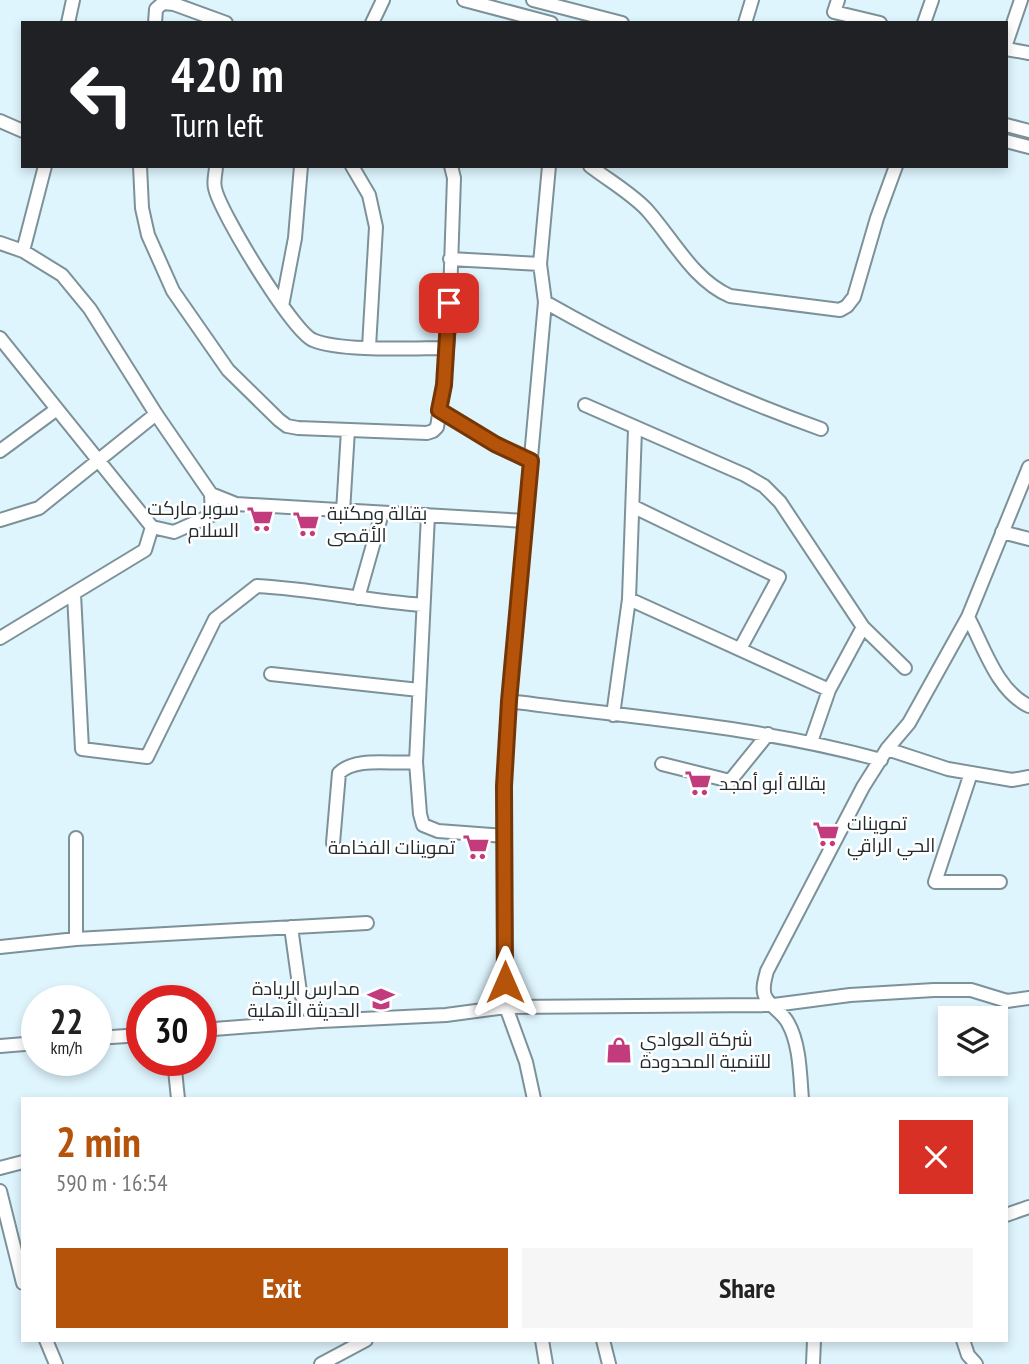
<!DOCTYPE html>
<meta charset="utf-8">
<style>
body{margin:0;font-family:"PT Sans Narrow",Cairo,sans-serif;background:#f6f6f6;color:#222;height:100vh;display:flex;flex-direction:column;font-size:26px;white-space:nowrap}
*{box-sizing:border-box;margin:0}
p{font-size:23px;color:#767676}
.icon{flex:none;width:38px;height:38px;fill:none;stroke:currentColor;stroke-width:2;stroke-linecap:round;stroke-linejoin:round}
.map{position:relative;flex:1;overflow:hidden}
.side{position:absolute;left:21px;top:1097px;width:987px;height:245px;display:flex;flex-direction:column;background:#fff;border-radius:0px;box-shadow:0 4px 10px #0003}
.side>*{flex:none}
.top-card{position:absolute;left:21px;top:21px;width:987px;height:147px;border-radius:0px;box-shadow:0 4px 10px #0003;background:#202124;color:#fff;overflow:hidden}
.controls{position:absolute;left:938px;top:1006px;display:grid;gap:14px}
.controls a{display:grid;place-items:center;width:70px;height:70px;border-radius:0px;background:#fff;box-shadow:0 4px 10px #0003;font-size:35px}
.speed{position:absolute;left:21px;top:985px;display:flex;gap:14px;font-size:35px;font-weight:700;text-align:center}
.speed>*{display:grid;place-content:center;width:91px;height:91px;border-radius:50%;background:#fff;box-shadow:0 4px 10px #0003;line-height:1}
.speed small{font-size:18px;font-weight:400}
.speed .limit{border:10px solid #d22;background:#fff;color:#111}
.pin{position:absolute;display:grid;place-items:center;width:60px;height:60px;color:#fff;margin:-30px;border-radius:14px;box-shadow:0 4px 10px #0006}
.me{position:absolute;width:77px;margin:-38px;rotate:0deg;stroke-linejoin:round;filter:drop-shadow(0 0 5px #0008)}
.turn{display:flex;align-items:center;gap:24px;height:147px;padding:0 35px;font-size:32px}
.turn .icon{width:91px;height:91px;stroke-width:2.5}
.turn b{display:block;font-size:49px;line-height:60px}
.round{display:grid;place-items:center;flex:none;width:74px;height:74px;border-radius:0px;background:#f6f6f6}
.summary{display:flex;align-items:center;justify-content:space-between;height:119px;padding:0 35px}
h1{font-size:42px;font-weight:800;line-height:52px;color:#b45309}
.primary-button{display:flex;gap:14px;margin-top:auto;padding:14px 35px}
.primary-button a{flex:1;height:80px;border-radius:0px;background:#b45309;color:#fff;font-size:28px;font-weight:800;line-height:80px;text-align:center}
.primary-button a+a{background:#f6f6f6;color:#222}
.map>svg:first-child{display:block}
</style>
<div class="map">
<svg width="1029" height="1364" viewBox="0 0 1029 1364">
<rect width="100%" height="100%" fill="#dff5fe"/>
<g fill="none" stroke-linecap="round" stroke-linejoin="round">
<!-- minor casing -->
<g stroke="#7d9199" stroke-width="16">
<path id="minor" d="M 464,0 L 551,23
M 533,0 L 622,23
M 838,0 L 834,12 L 880,23
M 68,23 L 73,0
M 155,23 L 156,9 L 163,3 L 174,4 L 226,23
M 372,23 L 383,0
M 745,23 L 752,0
M 924,23 L 932,0
M 1006,44 L 1021,0
M 1006,49 L 1029,53
M 0,121 L 23,131
M 1006,125 L 1029,131
M 1006,141 L 1029,147
M 140,166 L 142,208 L 148,235 L 173,291 L 228,370 L 279,420 L 287,426 L 298,428 L 427,433 L 433,431 L 437,427 L 444,385 L 449,325 L 454,178 L 451,166
M 216,166 C 216,173 213,181 215,188 C 219,211 293,332 313,340 C 341,352 414,348 447,348
M 352,166 L 369,195 L 376,227 L 369,347
M 590,166 C 608,180 631,193 647,210 C 673,239 693,280 730,296 L 840,310 L 847,306 L 854,297 L 877,218 L 896,166
M 0,243 L 23,251 L 62,275 L 90,309 L 156,414 L 211,494 L 212,515 L 174,532 L 152,527
M 23,251 L 45,166
M 450,259 L 540,264
M 545,302 C 633,352 726,395 821,429
M 282,306 L 295,238 L 301,166
M 0,338 L 57,409
M 585,405 L 745,475 L 764,486 L 780,502 L 863,627 L 829,690
M 439,410 L 495,445 L 531,462
M 0,451 L 57,409 L 152,527 L 145,550 L 0,638
M 211,494 L 236,504 L 526,521
M 634,507 L 779,577 L 740,649
M 343,512 L 348,430
M 428,515 L 416,762 L 420,814 L 423,825 L 438,831 L 505,836
M 0,520 L 39,508 L 156,414
M 1002,532 L 1029,539
M 74,594 L 82,749 L 147,757 L 215,619 L 257,586 C 313,589 367,601 423,605
M 358,598 L 382,513
M 629,599 L 829,690 L 811,742
M 968,617 C 984,647 997,691 1029,706
M 863,627 L 905,668
M 271,674 L 419,690
M 509,701 C 634,718 759,726 881,760
M 613,715 L 629,599 L 635,429
M 887,749 L 948,769 L 1012,780 L 1029,777
M 662,764 L 730,781 L 768,734
M 971,773 L 935,882 L 1000,882
M 76,838 L 76,939
M 333,843 L 339,773 C 357,756 393,765 416,762
M 291,927 L 300,992 L 311,1016 L 321,1021 L 446,1015 L 506,1007 L 774,1005 L 850,995 L 934,990 L 971,990 L 1007,1001 L 1029,998
M 0,947 L 76,939 L 367,923
M 201,1030 L 320,1021
M 96,1038 L 142,1035
M 0,1046 L 37,1043
M 174,1060 L 178,1099
M 534,1099 L 526,1062 L 506,1007 L 504,786 L 509,701 L 545,302 L 540,264 L 549,166
M 802,1099 C 800,1075 800,1044 788,1023 C 783,1013 771,1007 766,998 C 761,990 765,979 767,971 L 863,787 L 887,749 L 909,723 L 968,617 L 1029,467
M 0,1168 L 23,1162
M 0,1191 L 23,1283
M 1006,1215 L 1029,1207
M 46,1340 L 56,1364
M 542,1340 L 546,1364
M 603,1340 L 609,1364
M 963,1340 L 968,1355 L 976,1364
M 321,1364 L 366,1340
M 813,1364 L 814,1340"/>
</g>
<!-- minor -->
<use href="#minor" stroke="#fff" stroke-width="12"/>
</g>
<g fill="none" stroke-linecap="round" stroke-linejoin="round">
<!-- route casing -->
<g stroke="#753606" stroke-width="18">
<path id="route" d="M 449,303 L 444,385 L 439,410 L 495,444 L 531,461 L 509,701 L 504,786 L 505,982"/>
</g>
<!-- route -->
<use href="#route" stroke="#b45309" stroke-width="12"/>
</g>
<!-- icons -->
<defs>
<g id="supermarket-bare" transform="scale(2.1)"><path d="M-6-5.5h2.5l.6 2H6L4.5 2H-2.5L-4.4-4H-6ZM-1.5 3.2a1.3 1.3 0 1 0 .1 0ZM3 3.2a1.3 1.3 0 1 0 .1 0Z" fill="#c13b7d" stroke="#fff" stroke-width="2.5" paint-order="stroke"/></g>
<g id="school-bare" transform="scale(2.1)"><path d="M0-5L7-2L0 1L-7-2ZM-4 1L0 2.5L4 1V4Q0 6-4 4Z" fill="#c13b7d" stroke="#fff" stroke-width="2.5" paint-order="stroke"/></g>
<g id="shop-bare" transform="scale(2.1)"><path d="M-5-2.5h2.3a2.7 3.5 0 0 1 5.4 0H5L5.5 6h-11ZM-1.5-2.5h3a1.5 2.3 0 0 0-3 0Z" fill="#c13b7d" stroke="#fff" stroke-width="2.5" paint-order="stroke"/></g>
</defs>
<g fill-rule="evenodd">
<use href="#supermarket-bare" x="260" y="519"/>
<use href="#supermarket-bare" x="306" y="524"/>
<use href="#supermarket-bare" x="698" y="783"/>
<use href="#supermarket-bare" x="826" y="834"/>
<use href="#supermarket-bare" x="476" y="847"/>
<use href="#school-bare" x="381" y="999"/>
<use href="#shop-bare" x="619" y="1050"/>
</g>
<g text-anchor="middle" stroke-width="5" stroke-linejoin="round" paint-order="stroke">
<!-- poi labels -->
<g font-size="19" fill="#232b2e" stroke="#fff" text-anchor="start">
<text x="239" y="515" text-anchor="end">سوبر ماركت<tspan x="239" dy="22">السلام</tspan></text>
<text x="327" y="520">بقالة ومكتبة<tspan x="327" dy="22">الأقصى</tspan></text>
<text x="719" y="790">بقالة أبو أمجد</text>
<text x="847" y="830">تموينات<tspan x="847" dy="22">الحي الراقي</tspan></text>
<text x="455" y="854" text-anchor="end">تموينات الفخامة</text>
<text x="360" y="995" text-anchor="end">مدارس الريادة<tspan x="360" dy="22">الحديثة الأهلية</tspan></text>
<text x="640" y="1046">شركة العوادي<tspan x="640" dy="22">للتنمية المحدودة</tspan></text>
</g>
</g>
</svg>
<div class="controls">
<a><svg class="icon" aria-label="layers" viewBox="0 0 24 24"><path d="M12 4l9 5-9 5-9-5zM3 14l9 5 9-5"/></svg></a>
</div>
<div class="speed"><div>22<small>km/h</small></div><div class="limit">30</div></div>
<div class="pin" style="left:449px;top:303px;background:#d93025"><svg class="icon" aria-label="arrive" viewBox="0 0 24 24"><path d="M6 21V4h12l-3 4 3 4H6"/></svg></div>
<svg class="me" style="left:505px;top:982px" viewBox="-20 -20 40 40"><path d="M0-17L14 15 0 8-14 15z" fill="#b45309" stroke="#fff" stroke-width="4"/></svg>
<div class="top-card">
<div class="turn"><svg class="icon" aria-label="left" viewBox="0 0 24 24"><path d="M17 20v-9H6M10 6l-5 5 5 5"/></svg><div><b>420 m</b>Turn left</div></div>
</div>
<section class="side">
<div class="summary"><div><h1>2 min</h1><p>590 m · 16:54</p></div><a class="round" style="background:#d93025;color:#fff"><svg class="icon" aria-label="close" viewBox="0 0 24 24"><path d="M6 6l12 12M18 6L6 18"/></svg></a></div>
<div class="primary-button"><a>Exit</a><a>Share</a></div>
</section>
</div>
